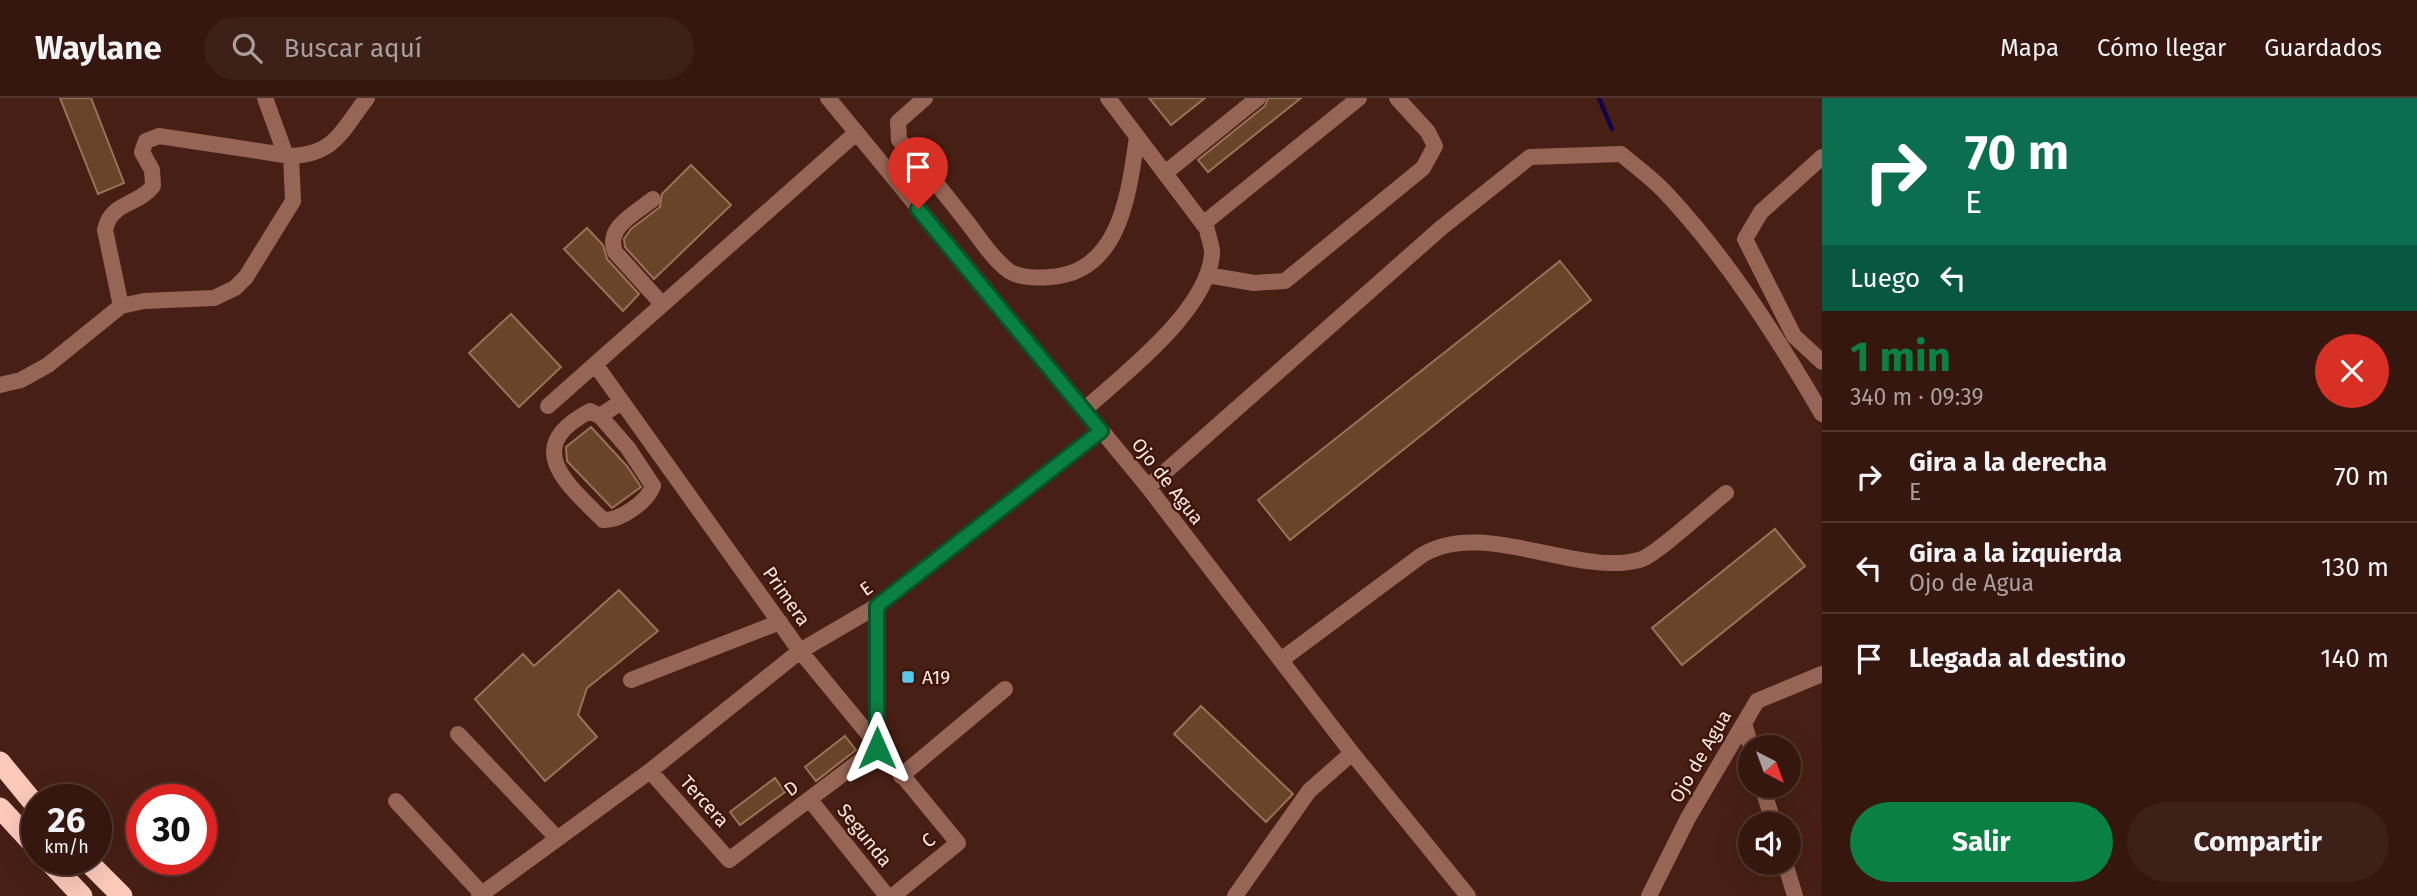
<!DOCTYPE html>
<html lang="es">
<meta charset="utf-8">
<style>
body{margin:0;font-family:"Fira Sans",sans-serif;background:#3d2018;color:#f1f3f6;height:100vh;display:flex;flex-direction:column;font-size:26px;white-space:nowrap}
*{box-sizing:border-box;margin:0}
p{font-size:23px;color:#aa9f9e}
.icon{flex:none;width:38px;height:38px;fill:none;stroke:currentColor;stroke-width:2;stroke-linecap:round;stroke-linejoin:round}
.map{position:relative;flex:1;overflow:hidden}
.sheet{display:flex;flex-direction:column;background:#36170f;width:595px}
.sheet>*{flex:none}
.hud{background:#0b6e4f;color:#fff;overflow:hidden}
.needle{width:46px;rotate:139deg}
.buttons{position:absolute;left:1738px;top:637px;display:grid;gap:14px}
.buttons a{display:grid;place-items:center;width:63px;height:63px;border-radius:50%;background:#36170f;box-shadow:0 7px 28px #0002,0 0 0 2px #50362f;font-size:35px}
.speed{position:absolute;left:21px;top:686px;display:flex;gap:14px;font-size:35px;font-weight:700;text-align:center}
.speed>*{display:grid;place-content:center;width:91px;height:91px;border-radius:50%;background:#36170f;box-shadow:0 7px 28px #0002,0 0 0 2px #50362f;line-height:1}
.speed small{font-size:18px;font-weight:400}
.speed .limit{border:10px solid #d22;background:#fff;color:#111}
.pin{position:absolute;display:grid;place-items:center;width:60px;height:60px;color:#fff;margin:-72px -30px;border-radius:50% 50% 50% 0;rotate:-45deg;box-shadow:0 0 7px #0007}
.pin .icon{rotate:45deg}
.me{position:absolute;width:77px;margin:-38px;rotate:0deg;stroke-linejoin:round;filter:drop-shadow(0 0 5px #0008)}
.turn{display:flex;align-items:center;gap:24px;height:147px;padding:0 28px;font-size:32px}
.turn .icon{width:91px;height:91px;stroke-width:2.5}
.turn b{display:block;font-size:49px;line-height:60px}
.then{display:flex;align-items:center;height:66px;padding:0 28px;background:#0003;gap:14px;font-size:26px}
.round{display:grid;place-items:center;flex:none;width:74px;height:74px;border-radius:37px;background:#3d2018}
.summary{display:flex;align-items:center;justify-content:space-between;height:119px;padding:0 28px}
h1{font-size:42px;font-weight:700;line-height:52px;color:#0b8043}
.button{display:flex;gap:14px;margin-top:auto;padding:14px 28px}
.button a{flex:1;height:80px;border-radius:42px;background:#0b8043;color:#fff;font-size:28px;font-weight:700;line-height:80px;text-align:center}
.button a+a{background:#3d2018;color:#f1f3f6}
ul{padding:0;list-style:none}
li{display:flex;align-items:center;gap:21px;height:91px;padding:0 28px;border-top:2px solid #50362f}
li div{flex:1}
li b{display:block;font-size:26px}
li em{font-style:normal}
header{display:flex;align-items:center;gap:42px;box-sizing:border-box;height:98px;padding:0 35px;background:#36170f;border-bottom:2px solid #50362f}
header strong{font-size:33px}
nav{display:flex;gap:38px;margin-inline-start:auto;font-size:24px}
.search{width:490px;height:63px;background:#3d2018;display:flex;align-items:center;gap:18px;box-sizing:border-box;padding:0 24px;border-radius:38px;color:#aa9f9e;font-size:26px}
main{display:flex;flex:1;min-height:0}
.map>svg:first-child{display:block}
</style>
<header>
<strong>Waylane</strong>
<div class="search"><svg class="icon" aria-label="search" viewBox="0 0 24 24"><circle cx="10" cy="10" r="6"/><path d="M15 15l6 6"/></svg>Buscar aquí</div>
<nav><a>Mapa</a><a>Cómo llegar</a><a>Guardados</a></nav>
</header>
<main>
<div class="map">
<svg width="1822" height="798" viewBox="0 0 1822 798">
<rect width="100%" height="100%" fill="#481f14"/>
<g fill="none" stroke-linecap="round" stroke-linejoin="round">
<!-- stream -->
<path stroke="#11034f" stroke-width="4.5" d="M 1599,0 L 1612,31"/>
</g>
<!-- building -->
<path fill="#694428" stroke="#9b7255" stroke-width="2" d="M 60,0 L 91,0 L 124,85 L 98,96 Z
M 1149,0 L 1205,0 L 1171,27 Z
M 1268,0 L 1301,0 L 1208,74 L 1198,62 L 1265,8 Z
M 691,67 L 731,107 L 654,181 L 625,149 L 624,141 L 631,131 L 660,109 L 662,96 Z
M 587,130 L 603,147 L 607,161 L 639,196 L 623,213 L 564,151 Z
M 1560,163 L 1591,202 L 1290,442 L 1258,402 Z
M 511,216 L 561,269 L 519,309 L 469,255 Z
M 591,329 L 627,368 L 641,389 L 612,410 L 567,363 L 566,349 Z
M 1775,431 L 1805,468 L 1682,567 L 1652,530 Z
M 619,492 L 658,533 L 587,590 L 578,617 L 597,639 L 545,683 L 475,601 L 523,556 L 534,568 Z
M 1201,608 L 1293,696 L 1266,724 L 1174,636 Z
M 845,638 L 856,652 L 816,683 L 805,669 Z
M 775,680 L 785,694 L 740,727 L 730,714 Z"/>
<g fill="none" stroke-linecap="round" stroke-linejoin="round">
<!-- minor -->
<path stroke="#976556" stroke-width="16" d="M 265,0 L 285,55
M 828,0 L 1148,389 L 1352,655 L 1468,798
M 925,0 L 898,24 L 899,42 C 924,69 945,96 967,124 C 980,141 992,160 1009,173 C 1019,180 1038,180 1050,179 C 1121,175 1129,93 1137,39
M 1822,59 L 1761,114 L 1745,141 L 1794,238 L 1822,264
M 1165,75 L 1258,0
M 653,101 C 636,115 605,129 615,154 L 662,206
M 1203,126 L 1359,0
M 1207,177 L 1254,185 L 1285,183 L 1423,70 L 1435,48 L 1428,34 L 1397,0
M 121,208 L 105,132 C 111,103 138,108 153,88 L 152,72 L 142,54 L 146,43 L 159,38 L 291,58 C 336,56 342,32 367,0
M 595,266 L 800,553 L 958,745 L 893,798
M 0,287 L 21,282 L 48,267 L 121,208 L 144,203 L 214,200 L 235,190 L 246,179 L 293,103 L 291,58
M 548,308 L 856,35
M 1084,312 C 1125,275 1206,214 1212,157 C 1213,149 1208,139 1207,131 L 1108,0
M 600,318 L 628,350 L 653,388 C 647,404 620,423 603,422 C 566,385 521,349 590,313 L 600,318 L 621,304
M 1148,389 L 1441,130 L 1530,59 L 1621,56 C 1635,68 1652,80 1665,94 C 1727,160 1777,239 1822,316
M 1281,562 L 1422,457 C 1484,419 1579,481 1642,461 C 1658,455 1709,408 1726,395
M 631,582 L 780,524
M 1744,625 L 1751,649
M 458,636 L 557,740
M 877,650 L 877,508
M 650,673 L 729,762 L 877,650
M 901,678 L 1005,591
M 1762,688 L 1774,726
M 810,702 L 887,798
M 396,703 L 482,796
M 1785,765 L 1795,798
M 479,798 L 650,673 L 800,553 L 877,508 L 1101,333
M 1235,798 L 1309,693 L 1352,655
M 1649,798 L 1688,720 L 1757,603 L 1822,576"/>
<!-- highway -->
<path stroke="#fcc9ba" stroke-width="21" d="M 0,664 L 37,709
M 0,710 L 37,750
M 47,761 L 82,798
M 85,761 L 122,798"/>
</g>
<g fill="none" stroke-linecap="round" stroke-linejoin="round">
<!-- route casing -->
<g stroke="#07532c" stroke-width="18">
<path id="route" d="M 877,650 L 877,508 L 1101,333 L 918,111"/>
</g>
<!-- route -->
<use href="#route" stroke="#0b8043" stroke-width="12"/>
</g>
<!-- markers -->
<rect fill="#59c8e4" stroke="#3d150a" stroke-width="2.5" x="901" y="572" width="14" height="14" rx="3.5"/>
<g text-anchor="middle" stroke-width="5" stroke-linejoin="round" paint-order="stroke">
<!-- street labels -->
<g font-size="19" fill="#ffe8e2" stroke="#3d150a">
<text transform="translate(1168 383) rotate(52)" y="7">Ojo de Agua</text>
<text transform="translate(866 490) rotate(-35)" y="7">E</text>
<text transform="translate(787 498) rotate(55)" y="7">Primera</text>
<text transform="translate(1700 658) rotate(-60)" y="7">Ojo de Agua</text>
<text transform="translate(791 690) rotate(-37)" y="7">D</text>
<text transform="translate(705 703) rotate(48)" y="7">Tercera</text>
<text transform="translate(865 737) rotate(51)" y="7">Segunda</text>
<text transform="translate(928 742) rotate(-39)" y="7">C</text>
</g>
<!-- poi labels -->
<g font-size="19" fill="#ffe8e2" stroke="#3d150a" text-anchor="start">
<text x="922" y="586">A19</text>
</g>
</g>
</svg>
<div class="buttons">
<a><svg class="needle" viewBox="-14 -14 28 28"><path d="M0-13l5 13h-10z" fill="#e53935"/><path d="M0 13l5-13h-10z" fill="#aa9f9e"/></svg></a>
<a><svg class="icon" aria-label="sound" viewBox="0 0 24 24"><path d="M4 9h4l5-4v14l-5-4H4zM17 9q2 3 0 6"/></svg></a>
</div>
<div class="speed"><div>26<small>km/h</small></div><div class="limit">30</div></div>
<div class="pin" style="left:918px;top:111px;background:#d93025"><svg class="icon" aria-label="arrive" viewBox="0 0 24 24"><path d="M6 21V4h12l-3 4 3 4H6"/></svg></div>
<svg class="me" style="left:877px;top:650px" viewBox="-20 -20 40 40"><path d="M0-17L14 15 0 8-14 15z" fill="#0b8043" stroke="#fff" stroke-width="4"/></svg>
</div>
<section class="sheet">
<div class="hud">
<div class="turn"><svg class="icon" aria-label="right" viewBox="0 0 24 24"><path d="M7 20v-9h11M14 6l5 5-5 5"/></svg><div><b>70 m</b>E</div></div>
<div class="then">Luego<svg class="icon" aria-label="left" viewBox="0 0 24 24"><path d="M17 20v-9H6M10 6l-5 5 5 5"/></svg></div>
</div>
<div class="summary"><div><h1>1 min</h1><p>340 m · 09:39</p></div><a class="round" style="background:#d93025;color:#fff"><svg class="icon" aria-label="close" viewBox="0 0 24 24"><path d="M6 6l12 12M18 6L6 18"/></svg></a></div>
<ul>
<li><svg class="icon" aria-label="right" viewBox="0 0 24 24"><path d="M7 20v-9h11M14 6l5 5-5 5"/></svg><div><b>Gira a la derecha</b><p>E</p></div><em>70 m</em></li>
<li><svg class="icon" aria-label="left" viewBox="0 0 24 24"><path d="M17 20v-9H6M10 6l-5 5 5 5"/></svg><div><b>Gira a la izquierda</b><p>Ojo de Agua</p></div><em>130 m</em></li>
<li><svg class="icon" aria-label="arrive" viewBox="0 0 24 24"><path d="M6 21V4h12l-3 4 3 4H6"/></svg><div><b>Llegada al destino</b></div><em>140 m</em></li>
</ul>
<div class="button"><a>Salir</a><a>Compartir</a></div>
</section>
</main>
